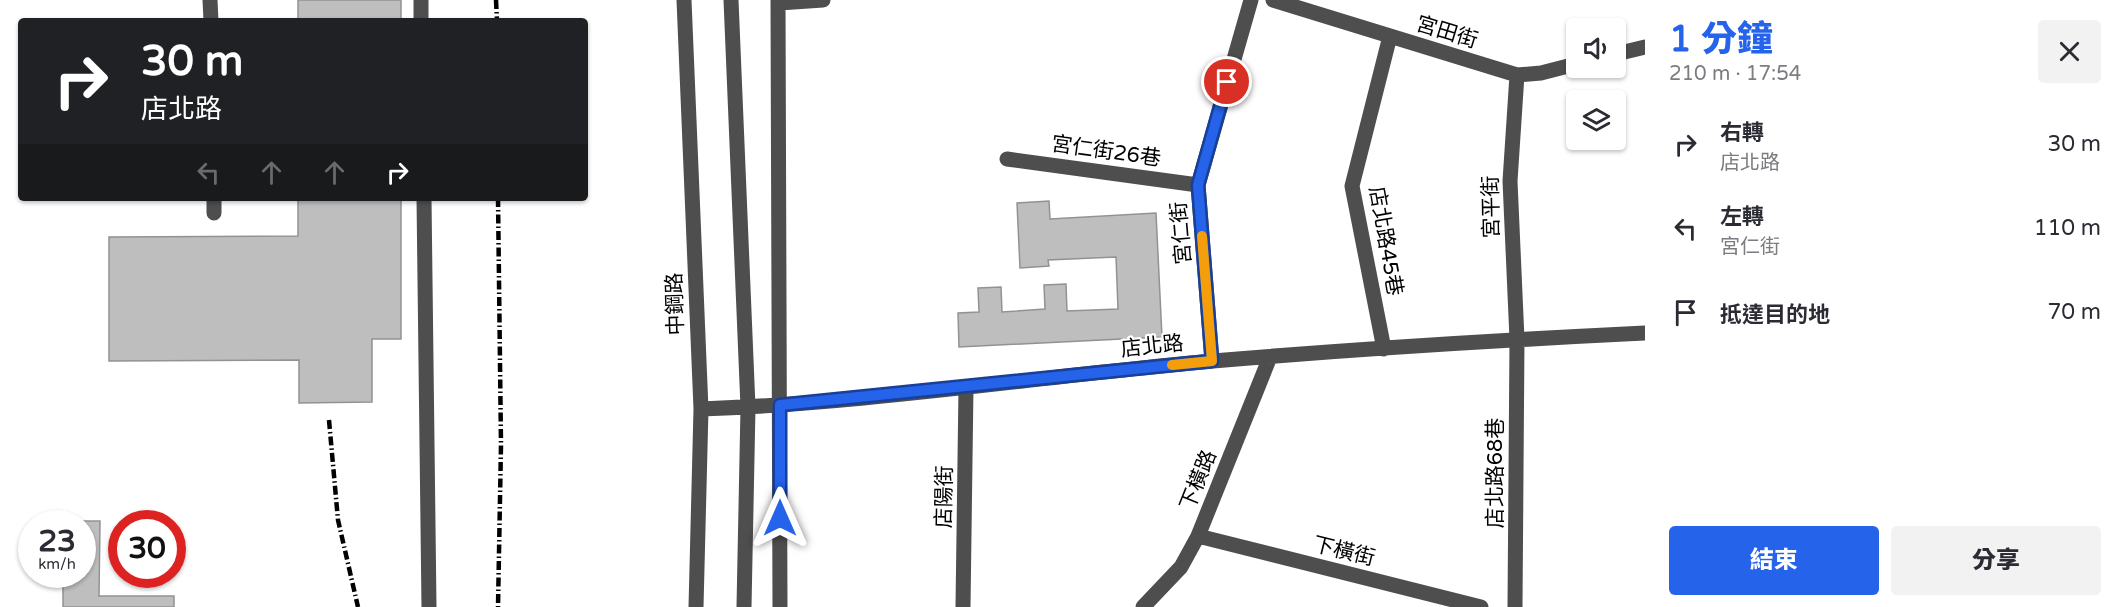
<!DOCTYPE html>
<html lang="zh-TW">
<meta charset="utf-8">
<style>
body{margin:0;font-family:"Varela Round","Noto Sans TC",sans-serif;background:#f2f2f3;color:#2b2b33;height:100vh;display:flex;flex-direction:column;font-size:22px;white-space:nowrap}
*{box-sizing:border-box;margin:0}
p{font-size:20px;color:#7c7c81}
.icon{flex:none;width:33px;height:33px;fill:none;stroke:currentColor;stroke-width:2;stroke-linecap:round;stroke-linejoin:round}
.map{position:relative;flex:1;overflow:hidden}
.sheet{display:flex;flex-direction:column;background:#fff;width:480px}
.sheet>*{flex:none}
.guide{position:absolute;left:18px;top:18px;width:570px;height:183px;border-radius:6px;box-shadow:0 2px 4px #0004;background:#202124;color:#fff;overflow:hidden}
.controls{position:absolute;left:1566px;top:18px;display:grid;gap:12px}
.controls a{display:grid;place-items:center;width:60px;height:60px;border-radius:6px;background:#fff;box-shadow:0 2px 4px #0004;font-size:30px}
.speed{position:absolute;left:18px;top:510px;display:flex;gap:12px;font-size:30px;font-weight:700;text-align:center}
.speed>*{display:grid;place-content:center;width:78px;height:78px;border-radius:50%;background:#fff;box-shadow:0 2px 4px #0004;line-height:1}
.speed small{font-size:15px;font-weight:400}
.speed .limit{border:9px solid #d22;background:#fff;color:#111}
.pin{position:absolute;display:grid;place-items:center;width:51px;height:51px;color:#fff;margin:-26px;border:3px solid #fff;border-radius:50%;box-shadow:0 2px 6px #0007}
.me{position:absolute;width:66px;margin:-33px;rotate:0deg;stroke-linejoin:round;filter:drop-shadow(0 0 4px #0008)}
.turn{display:flex;align-items:center;gap:21px;height:126px;padding:0 24px;font-size:27px}
.turn .icon{width:78px;height:78px;stroke-width:2.5}
.turn b{display:block;font-size:42px;line-height:51px}
.lanes{display:flex;align-items:center;height:57px;padding:0 24px;background:#0003;justify-content:center;gap:30px;direction:ltr}
.lanes .off{opacity:.35}
.round{display:grid;place-items:center;flex:none;width:63px;height:63px;border-radius:6px;background:#f2f2f3}
.head{display:flex;align-items:center;justify-content:space-between;height:102px;padding:0 24px}
h1{font-size:36px;font-weight:800;line-height:45px;color:#2563eb}
.cta{display:flex;gap:12px;margin-top:auto;padding:12px 24px}
.cta a{flex:1;height:69px;border-radius:6px;background:#2563eb;color:#fff;font-size:24px;font-weight:800;line-height:69px;text-align:center}
.cta a+a{background:#f2f2f3;color:#2b2b33}
ul{padding:0;list-style:none}
li{display:flex;align-items:center;gap:18px;height:84px;padding:0 24px}
li div{flex:1}
li b{display:block;font-size:22px}
li em{font-style:normal}
main{display:flex;flex:1;min-height:0}
.map>svg:first-child{display:block}
</style>
<main>
<div class="map">
<svg width="1645" height="607" viewBox="0 0 1645 607">
<rect width="100%" height="100%" fill="#fff"/>
<!-- building -->
<path fill="#bebebe" stroke="#929292" stroke-width="1.5" d="M 298,0 L 401,0 L 401,21 L 298,21 Z
M 298,198 L 401,198 L 401,339 L 372,339 L 372,402 L 299,403 L 299,360 L 109,361 L 109,237 L 298,236 Z
M 1049,201 L 1050,219 L 1156,213 L 1162,337 L 959,347 L 958,313 L 979,312 L 978,288 L 1001,287 L 1002,312 L 1045,309 L 1044,285 L 1066,284 L 1067,311 L 1118,309 L 1116,257 L 1048,260 L 1049,266 L 1020,268 L 1017,203 Z
M 64,521 L 100,521 L 99,596 L 174,596 L 174,607 L 63,607 L 63,574 L 82,574 L 82,524 L 64,524 Z"/>
<g fill="none" stroke-linecap="round" stroke-linejoin="round">
<!-- minor -->
<path stroke="#4e4e4e" stroke-width="15" d="M 210,0 L 211,21
M 421,0 L 421,21
M 684,0 L 701,409 L 696,607
M 731,0 L 748,407 L 744,607
M 778,0 L 780,607
M 1273,0 L 1517,75 L 1541,73 L 1576,64
M 779,3 L 823,0
M 1616,54 L 1645,47
M 1007,159 L 1198,185
M 214,198 L 214,213
M 424,198 L 429,607
M 1384,349 L 1352,186 L 1390,36
M 1212,361 L 1198,185 L 1251,0
M 701,409 C 872,403 1042,376 1213,361 C 1356,349 1501,340 1645,333
M 1198,536 L 1481,607
M 963,607 L 966,387
M 1143,607 L 1181,567 L 1198,536 L 1270,357
M 1515,607 L 1517,339 L 1510,181 L 1517,75"/>
<!-- rail -->
<path stroke="#000" stroke-width="4.5" stroke-dasharray="9 3 1.5 3" stroke-linecap="butt" d="M 496,0 L 497,21
M 498,198 L 501,445 L 498,607
M 329,420 L 338,520 L 358,607"/>
</g>
<g fill="none" stroke-linecap="round" stroke-linejoin="round">
<!-- route casing -->
<g stroke="#184099" stroke-width="15">
<path id="route" d="M 780,518 L 780,405 L 1212,361 L 1198,185 L 1227,82"/>
</g>
<!-- route -->
<use href="#route" stroke="#2563eb" stroke-width="10"/>
<!-- slow -->
<path stroke="#f59e0b" stroke-width="10" d="M 1172,365 L 1212,361 L 1202,236"/>
</g>
<g text-anchor="middle" stroke-width="4.5" stroke-linejoin="round" paint-order="stroke">
<!-- street labels -->
<g font-size="21" fill="#000" stroke="#fff">
<text transform="translate(1447 32) rotate(17)" y="7">宮田街</text>
<text transform="translate(1106 151) rotate(8)" y="7">宮仁街26巷</text>
<text transform="translate(1491 207) rotate(-91)" y="7">宮平街</text>
<text transform="translate(1181 233) rotate(-95)" y="7">宮仁街</text>
<text transform="translate(1386 241) rotate(80)" y="7">店北路45巷</text>
<text transform="translate(675 304) rotate(-92)" y="7">中鋼路</text>
<text transform="translate(1152 346) rotate(-6)" y="7">店北路</text>
<text transform="translate(1495 473) rotate(-90)" y="7">店北路68巷</text>
<text transform="translate(1198 480) rotate(-68)" y="7">下橫路</text>
<text transform="translate(944 497) rotate(-89)" y="7">店陽街</text>
<text transform="translate(1344 551) rotate(14)" y="7">下橫街</text>
</g>
</g>
</svg>
<div class="controls">
<a><svg class="icon" aria-label="sound" viewBox="0 0 24 24"><path d="M4 9h4l5-4v14l-5-4H4zM17 9q2 3 0 6"/></svg></a>
<a><svg class="icon" aria-label="layers" viewBox="0 0 24 24"><path d="M12 4l9 5-9 5-9-5zM3 14l9 5 9-5"/></svg></a>
</div>
<div class="speed"><div>23<small>km/h</small></div><div class="limit">30</div></div>
<div class="pin" style="left:1227px;top:82px;background:#d93025"><svg class="icon" aria-label="arrive" viewBox="0 0 24 24"><path d="M6 21V4h12l-3 4 3 4H6"/></svg></div>
<svg class="me" style="left:780px;top:518px" viewBox="-20 -20 40 40"><path d="M0-17L14 15 0 8-14 15z" fill="#2563eb" stroke="#fff" stroke-width="4"/></svg>
<div class="guide">
<div class="turn"><svg class="icon" aria-label="right" viewBox="0 0 24 24"><path d="M7 20v-9h11M14 6l5 5-5 5"/></svg><div><b>30 m</b>店北路</div></div>
<div class="lanes"><svg class="icon off" aria-label="left" viewBox="0 0 24 24"><path d="M17 20v-9H6M10 6l-5 5 5 5"/></svg><svg class="icon off" aria-label="ahead" viewBox="0 0 24 24"><path d="M12 20V5M6 11l6-6 6 6"/></svg><svg class="icon off" aria-label="ahead" viewBox="0 0 24 24"><path d="M12 20V5M6 11l6-6 6 6"/></svg><svg class="icon" aria-label="right" viewBox="0 0 24 24"><path d="M7 20v-9h11M14 6l5 5-5 5"/></svg></div>
</div>
</div>
<section class="sheet">
<div class="head"><div><h1>1 分鐘</h1><p>210 m · 17:54</p></div><a class="round"><svg class="icon" aria-label="close" viewBox="0 0 24 24"><path d="M6 6l12 12M18 6L6 18"/></svg></a></div>
<ul>
<li><svg class="icon" aria-label="right" viewBox="0 0 24 24"><path d="M7 20v-9h11M14 6l5 5-5 5"/></svg><div><b>右轉</b><p>店北路</p></div><em>30 m</em></li>
<li><svg class="icon" aria-label="left" viewBox="0 0 24 24"><path d="M17 20v-9H6M10 6l-5 5 5 5"/></svg><div><b>左轉</b><p>宮仁街</p></div><em>110 m</em></li>
<li><svg class="icon" aria-label="arrive" viewBox="0 0 24 24"><path d="M6 21V4h12l-3 4 3 4H6"/></svg><div><b>抵達目的地</b></div><em>70 m</em></li>
</ul>
<div class="cta"><a>結束</a><a>分享</a></div>
</section>
</main>
